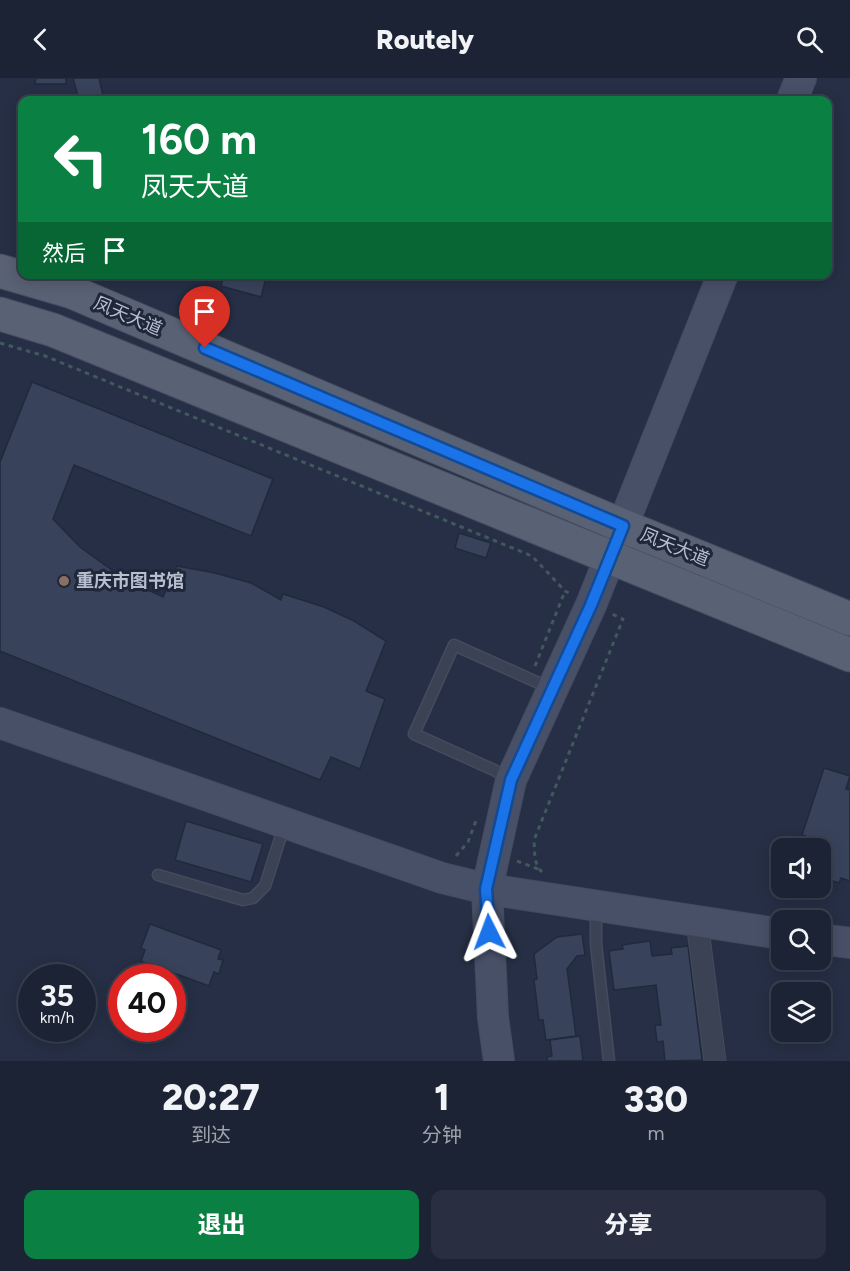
<!DOCTYPE html>
<html lang="zh">
<meta charset="utf-8">
<style>
body{margin:0;font-family:Figtree,"Noto Sans SC",sans-serif;background:#292f40;color:#f1f3f6;height:100vh;display:flex;flex-direction:column;font-size:22px;white-space:nowrap}
*{box-sizing:border-box;margin:0}
p{font-size:20px;color:#a0a4ac}
.icon{flex:none;width:33px;height:33px;fill:none;stroke:currentColor;stroke-width:2;stroke-linecap:round;stroke-linejoin:round}
.map{position:relative;height:983px;overflow:hidden}
.details{display:flex;flex-direction:column;background:#1c2334;flex:1}
.details>*{flex:none}
.hud{position:absolute;left:18px;top:18px;width:814px;height:183px;border-radius:12px;box-shadow:0 3px 15px #0003,0 0 0 2px #3a404f;background:#0b8043;color:#fff;overflow:hidden}
.controls{position:absolute;left:771px;top:760px;display:grid;gap:12px}
.controls a{display:grid;place-items:center;width:60px;height:60px;border-radius:12px;background:#1c2334;box-shadow:0 3px 15px #0003,0 0 0 2px #3a404f;font-size:30px}
.speed{position:absolute;left:18px;top:886px;display:flex;gap:12px;font-size:30px;font-weight:700;text-align:center}
.speed>*{display:grid;place-content:center;width:78px;height:78px;border-radius:50%;background:#1c2334;box-shadow:0 3px 15px #0003,0 0 0 2px #3a404f;line-height:1}
.speed small{font-size:15px;font-weight:400}
.speed .limit{border:9px solid #d22;background:#fff;color:#111}
.pin{position:absolute;display:grid;place-items:center;width:51px;height:51px;color:#fff;margin:-62px -26px;border-radius:50% 50% 50% 0;rotate:-45deg;box-shadow:0 0 6px #0007}
.pin .icon{rotate:45deg}
.me{position:absolute;width:66px;margin:-33px;rotate:357deg;stroke-linejoin:round;filter:drop-shadow(0 0 4px #0008)}
.turn{display:flex;align-items:center;gap:21px;height:126px;padding:0 24px;font-size:27px}
.turn .icon{width:78px;height:78px;stroke-width:2.5}
.turn b{display:block;font-size:42px;line-height:51px}
.then{display:flex;align-items:center;height:57px;padding:0 24px;background:#0003;gap:12px;font-size:22px}
.eta{display:flex;justify-content:space-evenly;align-items:center;height:102px;text-align:center}
.eta b{font-size:36px;font-weight:800;line-height:42px}
.action{display:flex;gap:12px;margin-top:auto;padding:12px 24px}
.action a{flex:1;height:69px;border-radius:12px;background:#0b8043;color:#fff;font-size:24px;font-weight:800;line-height:69px;text-align:center}
.action a+a{background:#292f40;color:#f1f3f6}
header{display:flex;justify-content:space-between;align-items:center;height:78px;padding:0 24px;background:#1c2334;font-size:27px;font-weight:800}
.map>svg:first-child{display:block}
</style>
<header><svg class="icon" aria-label="back" viewBox="0 0 24 24"><path d="M15 5l-7 7 7 7"/></svg>Routely<svg class="icon" aria-label="search" viewBox="0 0 24 24"><circle cx="10" cy="10" r="6"/><path d="M15 15l6 6"/></svg></header>
<div class="map">
<svg width="850" height="983" viewBox="0 0 850 983">
<rect width="100%" height="100%" fill="#262f45"/>
<!-- building -->
<path fill="#38435b" stroke="#21293c" stroke-width="1.5" d="M 36,0 L 66,0 L 66,6 L 35,6 Z
M 73,0 L 99,0 L 104,22 L 79,22 Z
M 224,196 L 267,196 L 261,219 L 221,208 Z
M 32,304 L 273,401 L 251,458 L 74,387 L 53,441 L 80,469 L 123,500 L 163,519 L 177,488 L 215,495 L 251,505 L 281,522 L 283,516 L 324,529 L 354,543 L 386,563 L 366,613 L 385,621 L 360,691 L 331,679 L 320,702 L 0,573 L 0,384 Z
M 459,455 L 491,465 L 486,480 L 455,470 Z
M 824,690 L 850,698 L 846,711 L 850,712 L 850,803 L 841,800 L 839,805 L 820,799 L 820,787 L 828,766 L 802,757 Z
M 186,743 L 263,766 L 251,804 L 175,782 Z
M 150,846 L 221,872 L 218,881 L 223,882 L 219,896 L 214,894 L 209,908 L 141,883 L 145,872 L 141,870 Z
M 582,856 L 585,877 L 577,878 L 567,891 L 576,958 L 546,962 L 543,942 L 539,942 L 534,902 L 537,901 L 534,876 L 557,859 Z
M 650,863 L 652,878 L 672,876 L 671,870 L 688,868 L 702,982 L 665,983 L 663,963 L 657,964 L 655,947 L 661,947 L 656,907 L 614,912 L 609,873 L 623,871 L 622,867 Z
M 580,958 L 583,983 L 547,983 L 547,979 L 552,978 L 550,962 Z"/>
<g fill="none" stroke-linecap="round" stroke-linejoin="round">
<!-- lane casing -->
<g stroke="#444b5e" stroke-width="13">
<path id="lane" d="M 510,702 L 494,692 L 414,656 L 454,567 L 552,611
M 158,797 L 243,822 L 253,820 L 265,808 L 285,745
M 596,831 L 596,866 L 609,983"/>
</g>
<!-- street casing -->
<g stroke="#444b5e" stroke-width="23">
<path id="street" d="M 697,843 L 715,983"/>
</g>
<!-- secondary casing -->
<g stroke="#444b5e" stroke-width="32">
<path id="secondary" d="M 792,22 L 801,0
M 0,645 L 442,800 L 487,811 L 782,856
M 820,861 L 850,865
M 499,983 L 493,939 L 487,811 L 511,702 L 591,527 L 723,196"/>
</g>
<!-- primary casing -->
<g stroke="#444b5e" stroke-width="35">
<path id="primary" d="M 0,193 L 72,214 L 623,448 L 850,541
M 0,236 L 53,252 L 850,577"/>
</g>
<!-- path -->
<path stroke="#41585d" stroke-width="3" stroke-dasharray="4.5 4.5" stroke-linecap="butt" d="M 0,265 L 45,278 L 532,478 L 565,513 L 571,516
M 535,588 L 565,513
M 456,778 L 468,764 L 477,740
M 517,783 L 538,791
M 542,794 C 533,785 535,774 534,762 L 623,541 L 612,536"/>
<!-- lane -->
<use href="#lane" stroke="#3a4254" stroke-width="10"/>
<!-- street -->
<use href="#street" stroke="#3a4254" stroke-width="21"/>
<!-- secondary -->
<use href="#secondary" stroke="#485068" stroke-width="30"/>
<!-- primary -->
<use href="#primary" stroke="#596174" stroke-width="33"/>
</g>
<g fill="none" stroke-linecap="round" stroke-linejoin="round">
<!-- route casing -->
<g stroke="#114b97" stroke-width="15">
<path id="route" d="M 205,270 L 623,448 L 591,527 L 511,702 L 486,811 L 489,854"/>
</g>
<!-- route -->
<use href="#route" stroke="#1a73e8" stroke-width="10"/>
</g>
<!-- markers -->
<circle fill="#8d6e63" stroke="#1f273a" stroke-width="2" cx="64" cy="503" r="6"/>
<g text-anchor="middle" stroke-width="6" stroke-linejoin="round" paint-order="stroke">
<!-- street labels -->
<g font-size="18" fill="#b8bece" stroke="#1f273a">
<text transform="translate(128 238) rotate(23)" y="6">凤天大道</text>
<text transform="translate(675 469) rotate(22)" y="6">凤天大道</text>
</g>
<!-- poi labels -->
<g font-size="18" font-weight="bold" fill="#b8bece" stroke="#1f273a" text-anchor="start">
<text x="76" y="509">重庆市图书馆</text>
</g>
</g>
</svg>
<div class="controls">
<a><svg class="icon" aria-label="sound" viewBox="0 0 24 24"><path d="M4 9h4l5-4v14l-5-4H4zM17 9q2 3 0 6"/></svg></a>
<a><svg class="icon" aria-label="search" viewBox="0 0 24 24"><circle cx="10" cy="10" r="6"/><path d="M15 15l6 6"/></svg></a>
<a><svg class="icon" aria-label="layers" viewBox="0 0 24 24"><path d="M12 4l9 5-9 5-9-5zM3 14l9 5 9-5"/></svg></a>
</div>
<div class="speed"><div>35<small>km/h</small></div><div class="limit">40</div></div>
<div class="pin" style="left:205px;top:270px;background:#d93025"><svg class="icon" aria-label="arrive" viewBox="0 0 24 24"><path d="M6 21V4h12l-3 4 3 4H6"/></svg></div>
<svg class="me" style="left:489px;top:854px" viewBox="-20 -20 40 40"><path d="M0-17L14 15 0 8-14 15z" fill="#1a73e8" stroke="#fff" stroke-width="4"/></svg>
<div class="hud">
<div class="turn"><svg class="icon" aria-label="left" viewBox="0 0 24 24"><path d="M17 20v-9H6M10 6l-5 5 5 5"/></svg><div><b>160 m</b>凤天大道</div></div>
<div class="then">然后<svg class="icon" aria-label="arrive" viewBox="0 0 24 24"><path d="M6 21V4h12l-3 4 3 4H6"/></svg></div>
</div>
</div>
<section class="details">
<div class="eta">
<div><b>20:27</b><p>到达</p></div>
<div><b>1</b><p>分钟</p></div>
<div><b>330</b><p>m</p></div>
</div>
<div class="action"><a>退出</a><a>分享</a></div>
</section>
